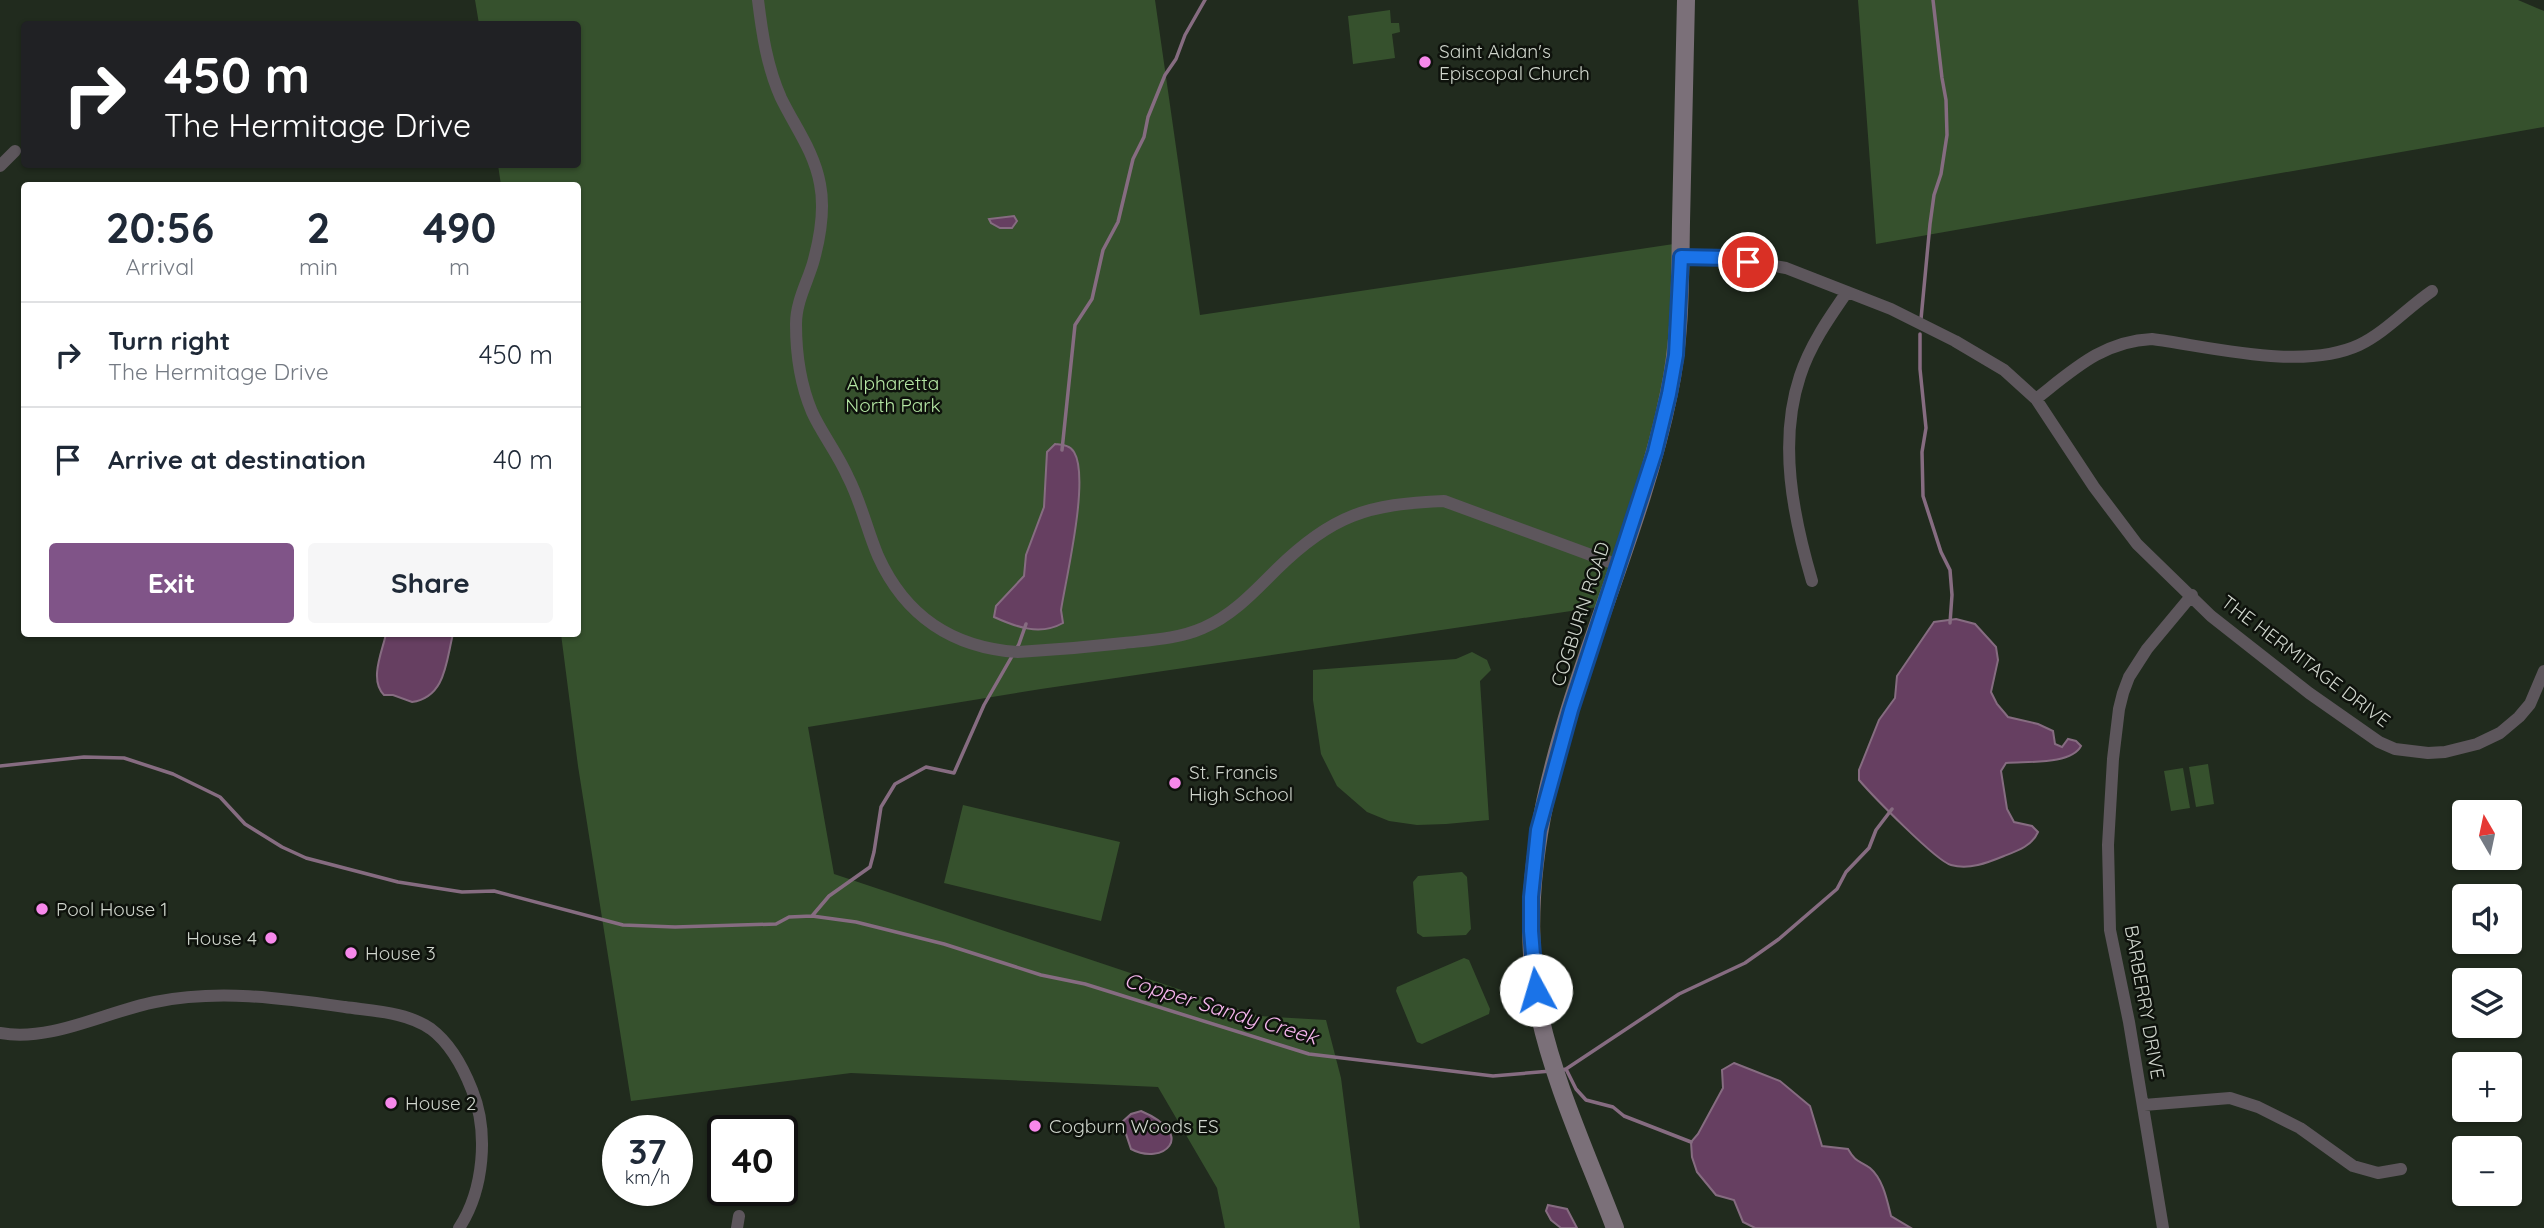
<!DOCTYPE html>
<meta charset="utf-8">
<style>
body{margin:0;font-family:Quicksand,sans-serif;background:#f6f6f7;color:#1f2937;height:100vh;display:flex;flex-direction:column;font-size:26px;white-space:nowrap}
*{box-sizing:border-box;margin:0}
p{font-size:23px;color:#747a83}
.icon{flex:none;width:38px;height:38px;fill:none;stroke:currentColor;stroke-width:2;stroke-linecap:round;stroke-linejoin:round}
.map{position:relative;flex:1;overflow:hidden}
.details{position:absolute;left:21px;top:182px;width:560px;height:455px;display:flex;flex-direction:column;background:#fff;border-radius:7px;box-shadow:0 2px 5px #0004}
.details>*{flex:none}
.guide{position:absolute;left:21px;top:21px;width:560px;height:147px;border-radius:7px;box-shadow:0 2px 5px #0004;background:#202124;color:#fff;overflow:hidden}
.needle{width:46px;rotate:351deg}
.controls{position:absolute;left:2452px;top:800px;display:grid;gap:14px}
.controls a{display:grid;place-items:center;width:70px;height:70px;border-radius:7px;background:#fff;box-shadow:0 2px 5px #0004;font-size:35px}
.speed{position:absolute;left:602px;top:1115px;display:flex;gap:14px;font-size:35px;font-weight:700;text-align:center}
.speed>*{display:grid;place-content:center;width:91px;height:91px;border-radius:50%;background:#fff;box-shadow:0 2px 5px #0004;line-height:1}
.speed small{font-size:18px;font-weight:400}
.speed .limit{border:4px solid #111;border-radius:10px;background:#fff;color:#111}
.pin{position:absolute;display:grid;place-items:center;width:60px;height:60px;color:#fff;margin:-30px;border:4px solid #fff;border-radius:50%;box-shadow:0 2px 7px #0007}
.me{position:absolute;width:77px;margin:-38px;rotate:354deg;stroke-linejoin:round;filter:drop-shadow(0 0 5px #0008)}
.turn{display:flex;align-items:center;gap:24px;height:147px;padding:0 28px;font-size:32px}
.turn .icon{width:91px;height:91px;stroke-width:2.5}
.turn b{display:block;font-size:49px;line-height:60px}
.eta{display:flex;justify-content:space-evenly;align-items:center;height:119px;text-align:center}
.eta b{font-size:42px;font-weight:700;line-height:49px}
.cta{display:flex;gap:14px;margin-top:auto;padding:14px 28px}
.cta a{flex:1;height:80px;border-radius:7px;background:#805488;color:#fff;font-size:28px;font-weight:700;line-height:80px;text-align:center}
.cta a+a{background:#f6f6f7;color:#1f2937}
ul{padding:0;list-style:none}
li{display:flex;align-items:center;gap:21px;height:105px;padding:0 28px;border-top:2px solid #e0e1e3}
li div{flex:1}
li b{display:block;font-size:26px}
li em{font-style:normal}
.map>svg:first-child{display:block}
</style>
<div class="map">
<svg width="2544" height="1228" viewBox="0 0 2544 1228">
<rect width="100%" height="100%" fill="#212b1e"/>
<!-- green -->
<path fill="#36512d" d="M 475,0 L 1155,0 L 1200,315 L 1687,242 L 1665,386 L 1635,518 L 1598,607 L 1041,689 L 808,727 L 834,874 L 1259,1016 L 1326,1020 L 1341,1078 L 1360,1228 L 1225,1228 L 1217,1188 L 1158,1087 L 851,1073 L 631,1101 L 578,766 L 561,634 L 578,634 L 578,186 L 501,185 L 498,165 L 578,164 L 578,24 L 479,24 Z
M 1858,0 L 2518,0 L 2544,11 L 2544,127 L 1876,244 Z
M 1390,10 L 1391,23 L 1399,23 L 1400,32 L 1392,34 L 1395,58 L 1353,64 L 1348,16 Z
M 1472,652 L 1487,660 L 1491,670 L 1480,681 L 1489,820 L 1446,824 L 1417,825 L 1389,821 L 1367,812 L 1337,786 L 1321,754 L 1313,700 L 1313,670 L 1456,659 Z
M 2208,764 L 2214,804 L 2196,807 L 2189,767 Z
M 2183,768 L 2190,808 L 2171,811 L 2164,771 Z
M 963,805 L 1120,842 L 1101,921 L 944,883 Z
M 1462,872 L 1467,877 L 1471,929 L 1466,935 L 1423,937 L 1417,933 L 1413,882 L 1418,876 Z
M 1464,958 L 1469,960 L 1490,1009 L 1489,1014 L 1422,1044 L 1417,1042 L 1396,991 L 1397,987 Z"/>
<!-- water -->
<path fill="#663f61" stroke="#866c81" stroke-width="2" d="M 1014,216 L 1017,221 L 1012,228 L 1000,228 L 991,223 L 989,219 Z
M 1055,444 C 1062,445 1070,445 1074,452 C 1090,478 1066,578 1061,610 L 1063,623 C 1040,636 1016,627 994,617 L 996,606 L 1024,576 L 1026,555 L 1044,507 L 1047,452 Z
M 1956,619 L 1975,624 L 1996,647 L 1998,660 L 1991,692 L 1997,704 L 2008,717 L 2038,724 L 2053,731 L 2055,744 L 2062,747 L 2068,739 L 2076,741 L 2081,746 C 2071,765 2027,761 2006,763 L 2001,771 L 2007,809 L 2014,822 L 2032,826 L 2038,832 C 2032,846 2017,851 2004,856 C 1987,863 1969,870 1951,865 C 1936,861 1872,795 1859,780 L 1859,770 L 1879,720 L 1895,698 L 1897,676 L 1934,622 Z
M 386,634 L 453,634 C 446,661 446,697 412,702 L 393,695 L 384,695 C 369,680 382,652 386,634 Z
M 1734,1063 L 1780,1081 L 1810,1106 L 1822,1146 L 1848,1149 C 1856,1163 1859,1160 1870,1168 C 1883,1179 1887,1200 1891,1216 L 1911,1228 L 1755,1228 L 1743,1222 L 1734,1200 L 1716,1195 L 1697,1172 L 1692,1157 L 1691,1142 L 1698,1134 L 1723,1088 L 1722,1070 Z
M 1141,1111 C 1199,1136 1162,1166 1131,1149 L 1122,1122 L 1131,1114 Z
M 1548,1205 L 1567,1209 L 1577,1228 L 1561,1228 L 1551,1220 L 1546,1211 Z"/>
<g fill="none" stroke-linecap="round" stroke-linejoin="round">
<!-- stream -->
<path stroke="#866c81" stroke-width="3.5" d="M 1921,319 L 1930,224 L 1934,195 L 1941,174 L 1947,135 L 1946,100 L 1942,78 L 1933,0
M 1920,334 L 1920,369 L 1926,428 L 1922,452 L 1923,496 L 1941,552 L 1950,570 L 1952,595 L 1950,623
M 1062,450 L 1075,325 L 1092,299 L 1103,250 L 1118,222 L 1133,159 L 1144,137 L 1148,117 L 1165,75 L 1176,59 L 1185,35 L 1205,0
M 0,766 L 84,757 L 124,758 L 173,774 L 220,797 L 245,824 L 282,847 L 306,858 L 398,882 L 462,892 L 494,891 L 623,925 L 675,927 L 776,924 L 789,917 L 812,916 L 856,922 L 944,944 L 1041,975 L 1085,984 L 1309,1054 L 1493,1076 L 1551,1071
M 812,916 L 829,896 L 870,867 L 874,852 L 881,807 L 895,784 L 926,767 L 954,773 L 984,705 L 1019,644 L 1026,624
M 1566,1069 L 1576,1089 L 1586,1100 L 1613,1107 L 1624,1116 L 1691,1142
M 1562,1070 L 1566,1069 L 1679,994 L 1745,963 L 1779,939 L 1837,889 L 1846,872 L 1869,848 L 1876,830 L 1892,809"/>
<!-- street -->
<path stroke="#5d565c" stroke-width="12" d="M 758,0 C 762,33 767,67 781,98 C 795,127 814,151 820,184 C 825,209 820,238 813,263 C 807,283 796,302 796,324 C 796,353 801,386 812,412 C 822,434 838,454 848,477 C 861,502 867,530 878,556 C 905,616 953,648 1018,652 C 1054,650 1089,647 1124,643 C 1151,640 1178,639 1203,628 C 1232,616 1255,591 1277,569 C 1332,515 1368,504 1444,501 L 1618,565
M 0,166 L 15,151
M 1681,257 L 1729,258 L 1786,268 L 1891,309 L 1955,341 L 2004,370 L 2036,399 L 2094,487 L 2137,544 L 2211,616 L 2309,693 L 2379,742 L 2395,749 L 2428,753 L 2445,752 L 2477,744 L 2500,733 L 2519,717 L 2530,704 L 2544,671
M 2036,399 C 2073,370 2103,341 2152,339 C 2212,347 2303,371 2359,345 C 2386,332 2407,308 2432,291
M 1812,581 C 1793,516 1778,442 1800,376 C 1810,345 1829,318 1847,292
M 0,1033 C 52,1042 105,1012 155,1002 C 218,989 281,998 345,1007 C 373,1011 407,1012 431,1029 C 451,1044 463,1067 472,1090 C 489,1132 484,1190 459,1228
M 2144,1105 L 2230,1098 L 2258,1107 L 2300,1128 L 2353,1166 L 2378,1173 L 2401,1169
M 737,1228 L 739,1216
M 2163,1228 L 2129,1022 L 2110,930 L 2108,845 L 2113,759 L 2119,709 L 2123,693 L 2129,677 L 2147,649 L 2192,595"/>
<!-- secondary -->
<path stroke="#7b7079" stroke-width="18" d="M 1615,1228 C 1589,1159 1552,1079 1538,1007 C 1500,792 1628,597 1669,393 C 1681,337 1680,279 1681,222 C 1683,148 1685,74 1686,0"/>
</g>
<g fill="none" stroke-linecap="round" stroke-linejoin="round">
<!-- route casing -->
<g stroke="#114b97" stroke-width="18">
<path id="route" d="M 1536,990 L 1531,931 L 1531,897 L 1538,830 L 1571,710 L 1655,452 L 1669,394 L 1676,355 L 1681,257 L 1729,258 L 1748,262"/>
</g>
<!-- route -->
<use href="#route" stroke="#1a73e8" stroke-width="12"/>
</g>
<!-- markers -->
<g fill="#f788eb" stroke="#0e120c" stroke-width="2.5">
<circle cx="1425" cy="62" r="7"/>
<circle cx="1175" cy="783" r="7"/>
<circle cx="42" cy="909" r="7"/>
<circle cx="271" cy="938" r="7"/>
<circle cx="351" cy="953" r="7"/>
<circle cx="391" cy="1103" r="7"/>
<circle cx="1035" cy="1126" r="7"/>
</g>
<g text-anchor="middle" stroke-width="5" stroke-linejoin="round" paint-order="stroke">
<!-- poi labels -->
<g font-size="19" fill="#cfd5cc" stroke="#0e120c" text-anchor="start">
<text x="1439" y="58">Saint Aidan's<tspan x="1439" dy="22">Episcopal Church</tspan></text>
<text x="1189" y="779">St. Francis<tspan x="1189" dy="22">High School</tspan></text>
<text x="56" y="916">Pool House 1</text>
<text x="257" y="945" text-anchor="end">House 4</text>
<text x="365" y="960">House 3</text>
<text x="405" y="1110">House 2</text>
<text x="1049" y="1133">Cogburn Woods ES</text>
</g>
<!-- park labels -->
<g font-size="19" fill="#b5e7a4" stroke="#0e120c">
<text x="893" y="390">Alpharetta<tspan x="893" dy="22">North Park</tspan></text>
</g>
<!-- street labels -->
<g font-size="19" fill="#cfd5cc" stroke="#0e120c">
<text transform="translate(1580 614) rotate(-72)" y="7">COGBURN ROAD</text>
<text transform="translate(2306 661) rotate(37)" y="7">THE HERMITAGE DRIVE</text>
<text transform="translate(2145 1002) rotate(80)" y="7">BARBERRY DRIVE</text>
</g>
<!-- water labels -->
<g font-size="21" font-style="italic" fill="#f6b5ed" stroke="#0e120c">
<text transform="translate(1221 1009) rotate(17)" y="7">Copper Sandy Creek</text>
</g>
</g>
</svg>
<div class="controls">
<a><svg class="needle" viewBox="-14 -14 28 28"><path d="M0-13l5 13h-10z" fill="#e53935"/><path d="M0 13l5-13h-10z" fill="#747a83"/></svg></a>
<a><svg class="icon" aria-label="sound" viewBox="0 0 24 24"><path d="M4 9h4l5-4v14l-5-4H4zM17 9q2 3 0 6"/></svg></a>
<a><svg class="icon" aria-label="layers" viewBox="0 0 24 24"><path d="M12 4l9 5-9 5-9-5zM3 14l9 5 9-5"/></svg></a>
<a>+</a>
<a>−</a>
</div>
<div class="speed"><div>37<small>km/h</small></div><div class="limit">40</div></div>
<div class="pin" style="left:1748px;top:262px;background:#d93025"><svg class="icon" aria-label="arrive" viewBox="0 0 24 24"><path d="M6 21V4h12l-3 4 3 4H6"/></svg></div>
<svg class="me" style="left:1536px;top:990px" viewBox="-20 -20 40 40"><circle r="19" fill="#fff"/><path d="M0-13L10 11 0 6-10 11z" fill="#1a73e8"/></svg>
<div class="guide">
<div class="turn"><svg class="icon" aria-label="right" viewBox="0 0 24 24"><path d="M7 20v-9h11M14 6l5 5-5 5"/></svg><div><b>450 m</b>The Hermitage Drive</div></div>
</div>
<section class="details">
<div class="eta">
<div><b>20:56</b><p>Arrival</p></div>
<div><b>2</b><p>min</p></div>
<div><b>490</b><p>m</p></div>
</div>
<ul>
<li><svg class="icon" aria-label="right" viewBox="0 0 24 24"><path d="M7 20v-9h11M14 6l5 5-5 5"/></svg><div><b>Turn right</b><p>The Hermitage Drive</p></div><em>450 m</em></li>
<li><svg class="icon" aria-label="arrive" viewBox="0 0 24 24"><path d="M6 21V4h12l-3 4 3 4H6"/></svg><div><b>Arrive at destination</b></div><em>40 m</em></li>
</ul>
<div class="cta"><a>Exit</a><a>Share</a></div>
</section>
</div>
